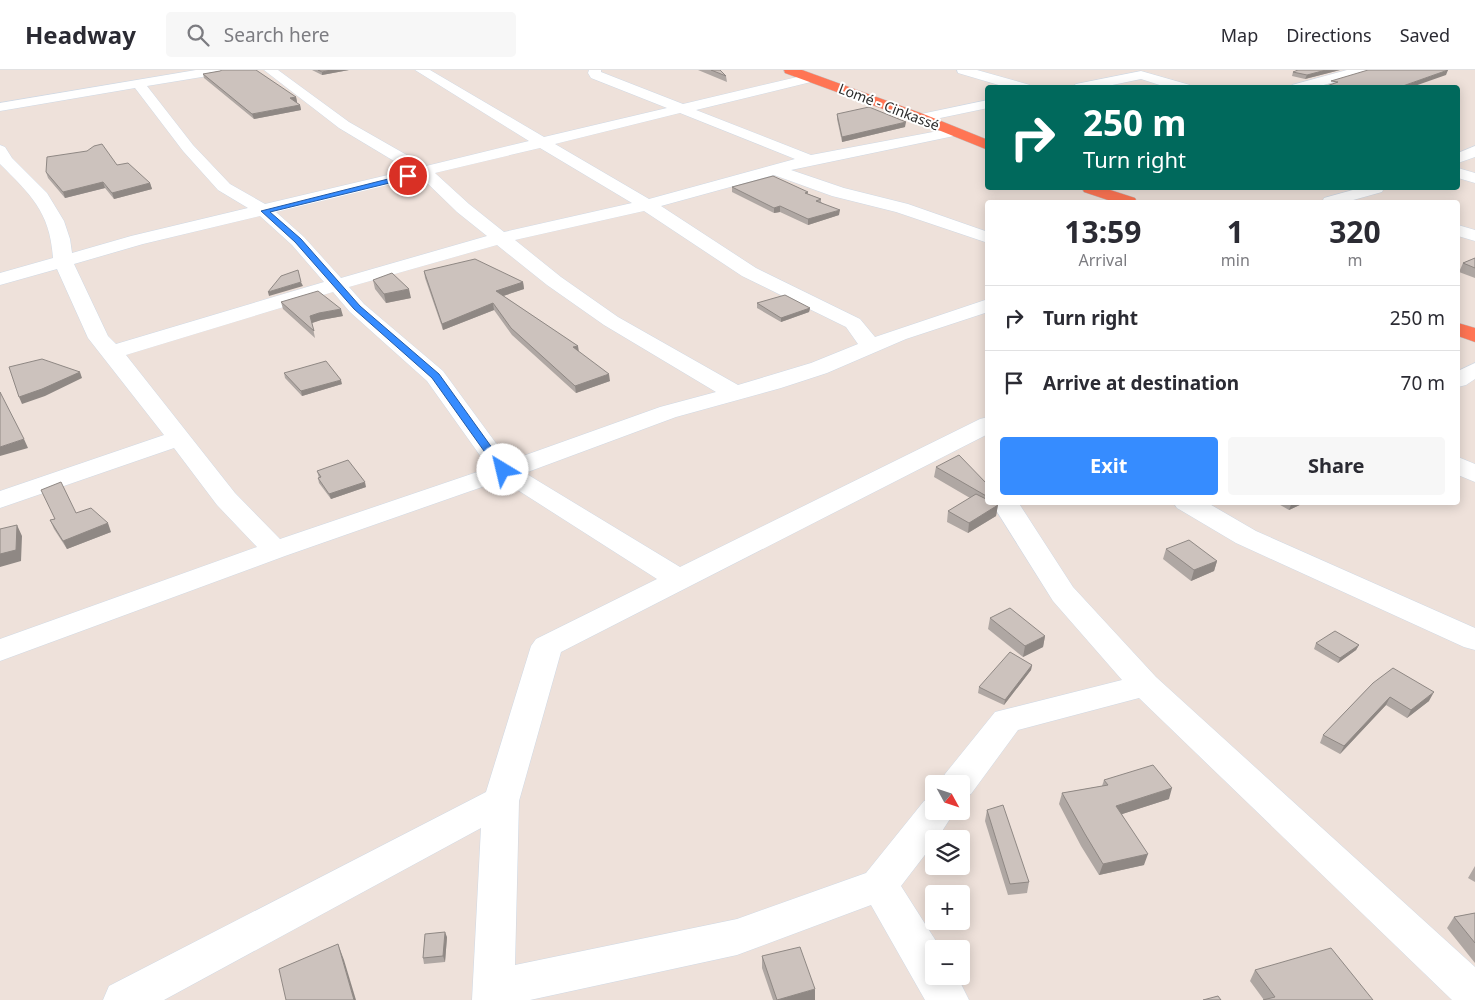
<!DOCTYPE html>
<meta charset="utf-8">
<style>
body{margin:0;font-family:"Noto Sans",sans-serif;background:#f7f7f7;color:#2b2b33;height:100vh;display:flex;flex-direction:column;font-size:19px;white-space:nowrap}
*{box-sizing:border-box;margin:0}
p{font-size:16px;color:#7c7c81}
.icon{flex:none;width:28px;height:28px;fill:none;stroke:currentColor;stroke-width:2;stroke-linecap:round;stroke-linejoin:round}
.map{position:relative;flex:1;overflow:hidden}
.details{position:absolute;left:985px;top:130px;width:475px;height:305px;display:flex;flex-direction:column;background:#fff;border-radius:5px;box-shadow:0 2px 12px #0003}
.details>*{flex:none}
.banner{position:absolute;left:985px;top:15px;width:475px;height:105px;border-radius:5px;box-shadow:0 2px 12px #0003;background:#00695c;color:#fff;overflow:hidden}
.needle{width:32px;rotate:130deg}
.controls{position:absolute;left:925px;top:705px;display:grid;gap:10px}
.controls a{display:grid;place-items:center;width:45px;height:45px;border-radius:5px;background:#fff;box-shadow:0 2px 12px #0003;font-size:25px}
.pin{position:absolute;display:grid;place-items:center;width:42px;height:42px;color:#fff;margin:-21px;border:2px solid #fff;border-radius:50%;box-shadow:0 1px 5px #0007}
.me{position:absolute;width:55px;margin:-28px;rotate:324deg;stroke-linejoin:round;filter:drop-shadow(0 0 4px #0008)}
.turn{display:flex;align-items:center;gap:18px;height:105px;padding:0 15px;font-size:22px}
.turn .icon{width:65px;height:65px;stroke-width:2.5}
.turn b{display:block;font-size:35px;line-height:42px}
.eta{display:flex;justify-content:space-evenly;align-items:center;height:85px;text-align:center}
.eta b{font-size:30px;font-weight:700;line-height:35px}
.button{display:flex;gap:10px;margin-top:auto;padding:10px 15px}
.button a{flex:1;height:58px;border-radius:5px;background:#368cff;color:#fff;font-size:20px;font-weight:700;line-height:58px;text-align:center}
.button a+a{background:#f7f7f7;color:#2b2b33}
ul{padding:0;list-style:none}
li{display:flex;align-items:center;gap:15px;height:65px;padding:0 15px;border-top:1px solid #e1e1e2}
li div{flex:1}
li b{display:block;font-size:19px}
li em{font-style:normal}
header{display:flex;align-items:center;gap:30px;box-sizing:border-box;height:70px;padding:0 25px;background:#fff;border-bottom:1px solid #e1e1e2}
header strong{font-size:24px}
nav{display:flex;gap:28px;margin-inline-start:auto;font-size:18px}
.search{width:350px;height:45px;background:#f7f7f7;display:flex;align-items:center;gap:12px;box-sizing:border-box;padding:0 18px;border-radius:5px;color:#7c7c81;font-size:19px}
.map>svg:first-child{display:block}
</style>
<header>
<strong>Headway</strong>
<div class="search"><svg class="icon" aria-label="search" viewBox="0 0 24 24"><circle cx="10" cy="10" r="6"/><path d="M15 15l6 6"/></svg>Search here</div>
<nav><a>Map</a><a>Directions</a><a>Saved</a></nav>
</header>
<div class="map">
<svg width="1475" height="930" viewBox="0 0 1475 930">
<rect width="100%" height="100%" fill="#eee1da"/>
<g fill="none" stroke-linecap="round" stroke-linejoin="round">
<!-- minor casing -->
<g stroke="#cfd9e5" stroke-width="1">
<path id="minor" d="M 196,0 L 226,0 L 220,4 L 147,16 L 193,75 L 230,114 L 265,134 L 409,100 L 339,58 L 264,0 L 278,0 L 349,52 L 426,96 L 529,71 L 415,0 L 430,0 L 544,67 L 667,38 L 591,8 L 588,3 L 589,0 L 601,0 L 601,2 L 683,34 L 810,4 L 815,5 L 817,8 L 815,11 L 696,40 L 811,85 L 954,58 L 959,59 L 961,62 L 959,65 L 954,66 L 791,100 L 844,118 L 908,134 L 988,162 L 988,173 L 896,142 L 832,126 L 774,105 L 661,136 L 756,198 L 860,249 L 875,267 L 988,229 L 988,242 L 906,269 L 827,303 L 781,318 L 676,347 L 525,403 L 680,497 L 980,349 L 988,347 L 988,364 L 561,582 L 519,731 L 515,895 L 737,849 L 866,803 L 924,731 L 934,728 L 934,741 L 955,741 L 937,769 L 934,769 L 934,773 L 901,816 L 941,879 L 934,879 L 934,906 L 957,906 L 969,930 L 925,930 L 871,835 L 737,885 L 530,930 L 472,930 L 481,758 L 164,930 L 103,930 L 109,916 L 486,722 L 531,576 L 536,569 L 657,509 L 502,410 L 285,486 L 0,591 L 0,569 L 257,477 L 217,435 L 174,378 L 0,438 L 0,421 L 164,365 L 88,268 L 57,199 L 0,215 L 0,203 L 53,188 C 50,142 31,125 0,94 L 0,75 L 5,77 L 12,88 L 47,123 L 64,151 L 70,169 L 72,183 L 131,166 L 248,138 L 218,120 L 183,81 L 135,18 L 0,41 L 0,33 ZM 680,43 L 795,89 L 649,129 L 555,74 ZM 540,78 L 632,133 L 504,162 L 469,134 L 435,103 ZM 421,107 L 457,142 L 487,166 L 341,208 L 304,167 L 276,142 ZM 644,141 L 742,206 L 846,257 L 858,274 L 811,293 L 738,315 L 618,247 L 561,207 L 515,170 ZM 260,146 L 292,175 L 324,212 L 116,274 L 108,266 L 74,194 L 143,174 ZM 497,175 L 547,215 L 604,255 L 716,322 L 660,337 L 509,391 L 443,301 L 364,234 L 349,217 ZM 333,222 L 350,242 L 427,311 L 489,398 L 280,469 L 235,423 L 126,285 Z
M 957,0 L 977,0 L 1030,15 L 1031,18 L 1009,18 L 958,3 Z
M 1347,0 L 1367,0 L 1366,3 L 1313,18 L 1291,18 L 1292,15 Z
M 1141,1 L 1190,15 L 1191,18 L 1169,18 L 1141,9 L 1098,18 L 1070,18 L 1076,14 Z
M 988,30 L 988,38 L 921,52 L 916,51 L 914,48 L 916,45 L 921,44 Z
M 1475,76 L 1475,87 L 1458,93 L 1458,83 Z
M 1458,98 L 1475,103 L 1475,113 L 1458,108 Z
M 1360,118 L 1384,118 L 1382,122 L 1346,132 L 1322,132 L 1324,128 Z
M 1458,155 L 1475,160 L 1475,171 L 1458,166 Z
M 1475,293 L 1475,309 L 1466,315 L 1458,317 L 1458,301 Z
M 1458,387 L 1475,394 L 1475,412 L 1458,405 Z
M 991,432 L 1018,432 L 1073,517 L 1156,607 L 1475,897 L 1475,930 L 1452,930 L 1139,628 L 1018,660 L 971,724 L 961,727 L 961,714 L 940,714 L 945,704 L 995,642 L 1122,610 L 1053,531 Z
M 1173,432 L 1206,432 L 1256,461 L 1475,558 L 1475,580 L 1464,577 L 1236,473 L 1177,438 Z"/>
</g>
<!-- highway casing -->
<g stroke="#c3c3c3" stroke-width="1">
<path id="highway" d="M 784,0 L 802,0 L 926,45 L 988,70 L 988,80 L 916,51 L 785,3 Z
M 1082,118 L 1104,118 L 1135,128 L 1137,132 L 1114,132 L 1084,122 Z
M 1458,253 L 1475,258 L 1475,272 L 1458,266 Z"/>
</g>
<!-- minor -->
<use href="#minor" fill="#fff" fill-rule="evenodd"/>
<!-- highway -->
<use href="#highway" fill="#ff7554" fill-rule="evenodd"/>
</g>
<!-- wall -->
<path fill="#afa7a3" d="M 312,0 L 349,0 L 322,5 Z
M 698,0 L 720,0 L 726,6 L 727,12 Z
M 1340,0 L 1305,9 L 1292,6 L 1293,2 Z
M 220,1 L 296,27 L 297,32 L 295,32 L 300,35 L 301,40 L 254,49 L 204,8 L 203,4 Z
M 837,44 L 905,57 L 842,72 L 837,49 Z
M 117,95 L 150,113 L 152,119 L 114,129 L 105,118 L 65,128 L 48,108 L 46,102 Z
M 732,117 L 808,122 L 808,124 L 821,129 L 821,132 L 839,145 L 808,155 L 780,142 L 774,143 L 732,122 Z
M 1475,188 L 1475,208 L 1459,202 L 1463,193 Z
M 424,201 L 523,212 L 524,219 L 503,226 L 578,276 L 578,281 L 610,311 L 576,323 L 512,265 L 494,240 L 443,260 L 425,208 Z
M 373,210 L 411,228 L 386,233 L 375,219 Z
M 281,232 L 343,246 L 321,250 L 312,253 L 315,268 L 283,239 Z
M 757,233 L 810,238 L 809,242 L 781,252 L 757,238 Z
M 284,303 L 342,314 L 302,326 L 285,308 Z
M 936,397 L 988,415 L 988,432 L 997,432 L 998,433 L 996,446 L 968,463 L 947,452 L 948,441 L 970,428 L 934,407 Z
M 317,401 L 366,417 L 331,429 L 319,413 L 318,408 L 319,408 Z
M 1275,432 L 1306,432 L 1289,440 Z
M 76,443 L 111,462 L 67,479 L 54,459 L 50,450 Z
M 1166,479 L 1217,491 L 1214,501 L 1191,511 L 1163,489 Z
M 990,548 L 1045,566 L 1043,577 L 1023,587 L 988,559 Z
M 1316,573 L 1359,575 L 1356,580 L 1338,593 L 1314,579 Z
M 1032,595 L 1031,600 L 1004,635 L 978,623 L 979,617 Z
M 1373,613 L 1429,631 L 1407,648 L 1386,635 L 1340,684 L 1320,673 L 1323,665 Z
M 1104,710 L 1169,729 L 1122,744 L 1144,795 L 1099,805 L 1081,776 L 1059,734 L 1062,723 L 1102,716 Z
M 987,740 L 1029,812 L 1027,823 L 1008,825 L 985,751 Z
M 1475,796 L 1475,812 L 1468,808 Z
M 1475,843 L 1475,893 L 1447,858 L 1454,847 Z
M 447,867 L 445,892 L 424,894 L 423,888 Z
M 762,886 L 815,930 L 773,930 L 762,898 Z
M 1255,900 L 1373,930 L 1264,930 L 1250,911 Z"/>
<!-- shaded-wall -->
<path fill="#8f8884" d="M 331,0 L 349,0 L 322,5 L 322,2 Z
M 1326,0 L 1340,0 L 1305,9 L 1307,5 Z
M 1448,0 L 1446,5 L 1409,18 L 1400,18 L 1400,17 Z
M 296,27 L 297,32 L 291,33 L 290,28 Z
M 300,35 L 301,40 L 254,49 L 252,44 Z
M 906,52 L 905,57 L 842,72 L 842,67 Z
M 103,112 L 105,118 L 65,128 L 63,122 Z
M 150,113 L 152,119 L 114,129 L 112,123 Z
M 780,136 L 780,142 L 774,143 L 774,138 Z
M 840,140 L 839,145 L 808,155 L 808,149 Z
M 301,212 L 303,216 L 269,226 L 268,222 Z
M 523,212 L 524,219 L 497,228 L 496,221 Z
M 409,219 L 411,228 L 386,233 L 384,224 Z
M 493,233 L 494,240 L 443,260 L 442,254 Z
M 810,238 L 809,242 L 781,252 L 781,248 Z
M 341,239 L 343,246 L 321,250 L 312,253 L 310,246 L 319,243 Z
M 578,276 L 579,282 L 573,277 Z
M 80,302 L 82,308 L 45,326 L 22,334 L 19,327 Z
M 609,304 L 610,311 L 576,323 L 575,316 Z
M 341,310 L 342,314 L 302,326 L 301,321 Z
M 24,369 L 28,378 L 0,386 L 0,377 Z
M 365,412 L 366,417 L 331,429 L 329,424 Z
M 1292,432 L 1306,432 L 1289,440 Z
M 998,435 L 996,446 L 968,463 L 969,453 Z
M 108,453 L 111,462 L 67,479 L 63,471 Z
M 17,455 L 22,466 L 21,491 L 0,497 L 0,484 Z
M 1217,491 L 1214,501 L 1191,511 L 1194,500 Z
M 1045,566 L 1043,577 L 1023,587 L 1025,576 Z
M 1359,575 L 1356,580 L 1338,593 L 1340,588 Z
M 1032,595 L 1031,600 L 1004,635 L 1005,630 Z
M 1434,622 L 1429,631 L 1407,648 L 1411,640 Z
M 1390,627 L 1386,635 L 1340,684 L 1344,676 Z
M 1172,718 L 1169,729 L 1113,747 L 1116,736 Z
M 1148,784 L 1144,795 L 1099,805 L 1103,794 Z
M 445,862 L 447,867 L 445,892 L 443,886 Z
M 338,874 L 344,890 L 356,930 L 354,930 Z
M 815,919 L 815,930 L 777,930 Z"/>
<!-- building -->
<path fill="#ccc2bd" stroke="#8f8884" d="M 222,0 L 256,0 L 296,27 L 290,28 L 300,35 L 252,44 L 203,4 L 220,1 Z
M 318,0 L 331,0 L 322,2 Z
M 711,0 L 720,0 L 726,6 Z
M 1298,0 L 1326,0 L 1307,5 L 1293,2 Z
M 1368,0 L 1448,0 L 1400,17 L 1404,18 L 1321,18 L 1338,12 L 1331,11 Z
M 869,37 L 906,52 L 842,67 L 837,44 Z
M 102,74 L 117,95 L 128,93 L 150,113 L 112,123 L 103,112 L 63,122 L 46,102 L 47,87 L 87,81 L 94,76 Z
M 773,106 L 808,122 L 805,123 L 821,129 L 816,131 L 840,140 L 808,149 L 780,136 L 774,138 L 732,117 Z
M 1475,188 L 1475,198 L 1463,193 Z
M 475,189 L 523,212 L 496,221 L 578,276 L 573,277 L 609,304 L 575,316 L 511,258 L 493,233 L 442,254 L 424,201 Z
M 298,200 L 301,212 L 268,222 L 281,206 Z
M 392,203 L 409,219 L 384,224 L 373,210 Z
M 318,221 L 341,239 L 319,243 L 310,246 L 314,261 L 281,232 Z
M 785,225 L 810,238 L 781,248 L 757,233 Z
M 42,289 L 80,302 L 42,319 L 19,327 L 9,297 Z
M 326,291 L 341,310 L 301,321 L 284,303 Z
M 0,322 L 24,369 L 0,377 Z
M 959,385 L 988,415 L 988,427 L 936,397 Z
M 348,390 L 365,412 L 329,424 L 318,408 L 321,407 L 317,401 Z
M 61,412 L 76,443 L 91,438 L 108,453 L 63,471 L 50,450 L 55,449 L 41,420 Z
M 976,424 L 988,430 L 988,432 L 992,432 L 998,435 L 969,453 L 948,441 Z
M 17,455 L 16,480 L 0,484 L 0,459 Z
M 1189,470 L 1217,491 L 1194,500 L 1166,479 Z
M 1010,538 L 1045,566 L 1025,576 L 990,548 Z
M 1335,561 L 1359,575 L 1340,588 L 1316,573 Z
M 1010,582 L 1032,595 L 1005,630 L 979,617 Z
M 1393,598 L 1434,622 L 1411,640 L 1390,627 L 1344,676 L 1323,665 L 1373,613 Z
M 1153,695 L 1172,718 L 1116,736 L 1148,784 L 1103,794 L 1085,764 L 1062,723 L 1108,715 L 1104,710 Z
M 1003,735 L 1029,812 L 1010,814 L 987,740 Z
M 1475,843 L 1475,873 L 1454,847 Z
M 445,862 L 443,886 L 423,888 L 425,864 Z
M 338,874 L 354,930 L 286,930 L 279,899 Z
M 800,877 L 815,919 L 777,930 L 762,886 Z
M 1331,878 L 1373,930 L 1263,930 L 1275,927 L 1255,900 Z
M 1218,926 L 1221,930 L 1203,930 Z"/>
<!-- route -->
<path fill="#368cff" stroke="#235ba6" d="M 408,104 L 410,105 L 410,108 L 270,142 L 301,169 L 360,236 L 439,304 L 508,400 L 506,402 L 499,402 L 432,308 L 354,239 L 295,172 L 261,141 Z"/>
<g text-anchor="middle" stroke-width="4" stroke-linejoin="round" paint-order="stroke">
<!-- far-street labels -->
<g font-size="14" fill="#2a2a2a" stroke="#fff">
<text transform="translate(889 37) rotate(21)" y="5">Lomé - Cinkassé</text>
</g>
</g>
</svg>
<div class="controls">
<a><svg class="needle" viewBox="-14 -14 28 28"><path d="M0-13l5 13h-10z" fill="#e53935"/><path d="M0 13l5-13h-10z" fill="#7c7c81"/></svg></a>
<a><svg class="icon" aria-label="layers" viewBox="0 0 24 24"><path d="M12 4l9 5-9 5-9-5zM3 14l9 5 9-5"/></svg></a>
<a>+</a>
<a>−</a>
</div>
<div class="pin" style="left:408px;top:106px;background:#d93025"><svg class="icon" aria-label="arrive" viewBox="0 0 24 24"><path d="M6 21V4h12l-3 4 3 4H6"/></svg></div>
<svg class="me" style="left:503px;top:400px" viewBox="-20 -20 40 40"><circle r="19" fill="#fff"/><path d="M0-13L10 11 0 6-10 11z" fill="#368cff"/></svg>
<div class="banner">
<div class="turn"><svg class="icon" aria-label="right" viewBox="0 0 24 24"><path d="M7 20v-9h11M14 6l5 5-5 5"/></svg><div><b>250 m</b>Turn right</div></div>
</div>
<section class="details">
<div class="eta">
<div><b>13:59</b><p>Arrival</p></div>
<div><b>1</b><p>min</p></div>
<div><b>320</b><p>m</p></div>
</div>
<ul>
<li><svg class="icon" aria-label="right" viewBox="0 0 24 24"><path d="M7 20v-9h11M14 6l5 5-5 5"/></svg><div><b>Turn right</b></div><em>250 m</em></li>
<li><svg class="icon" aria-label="arrive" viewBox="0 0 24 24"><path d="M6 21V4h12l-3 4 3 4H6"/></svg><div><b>Arrive at destination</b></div><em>70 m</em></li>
</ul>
<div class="button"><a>Exit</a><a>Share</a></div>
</section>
</div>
